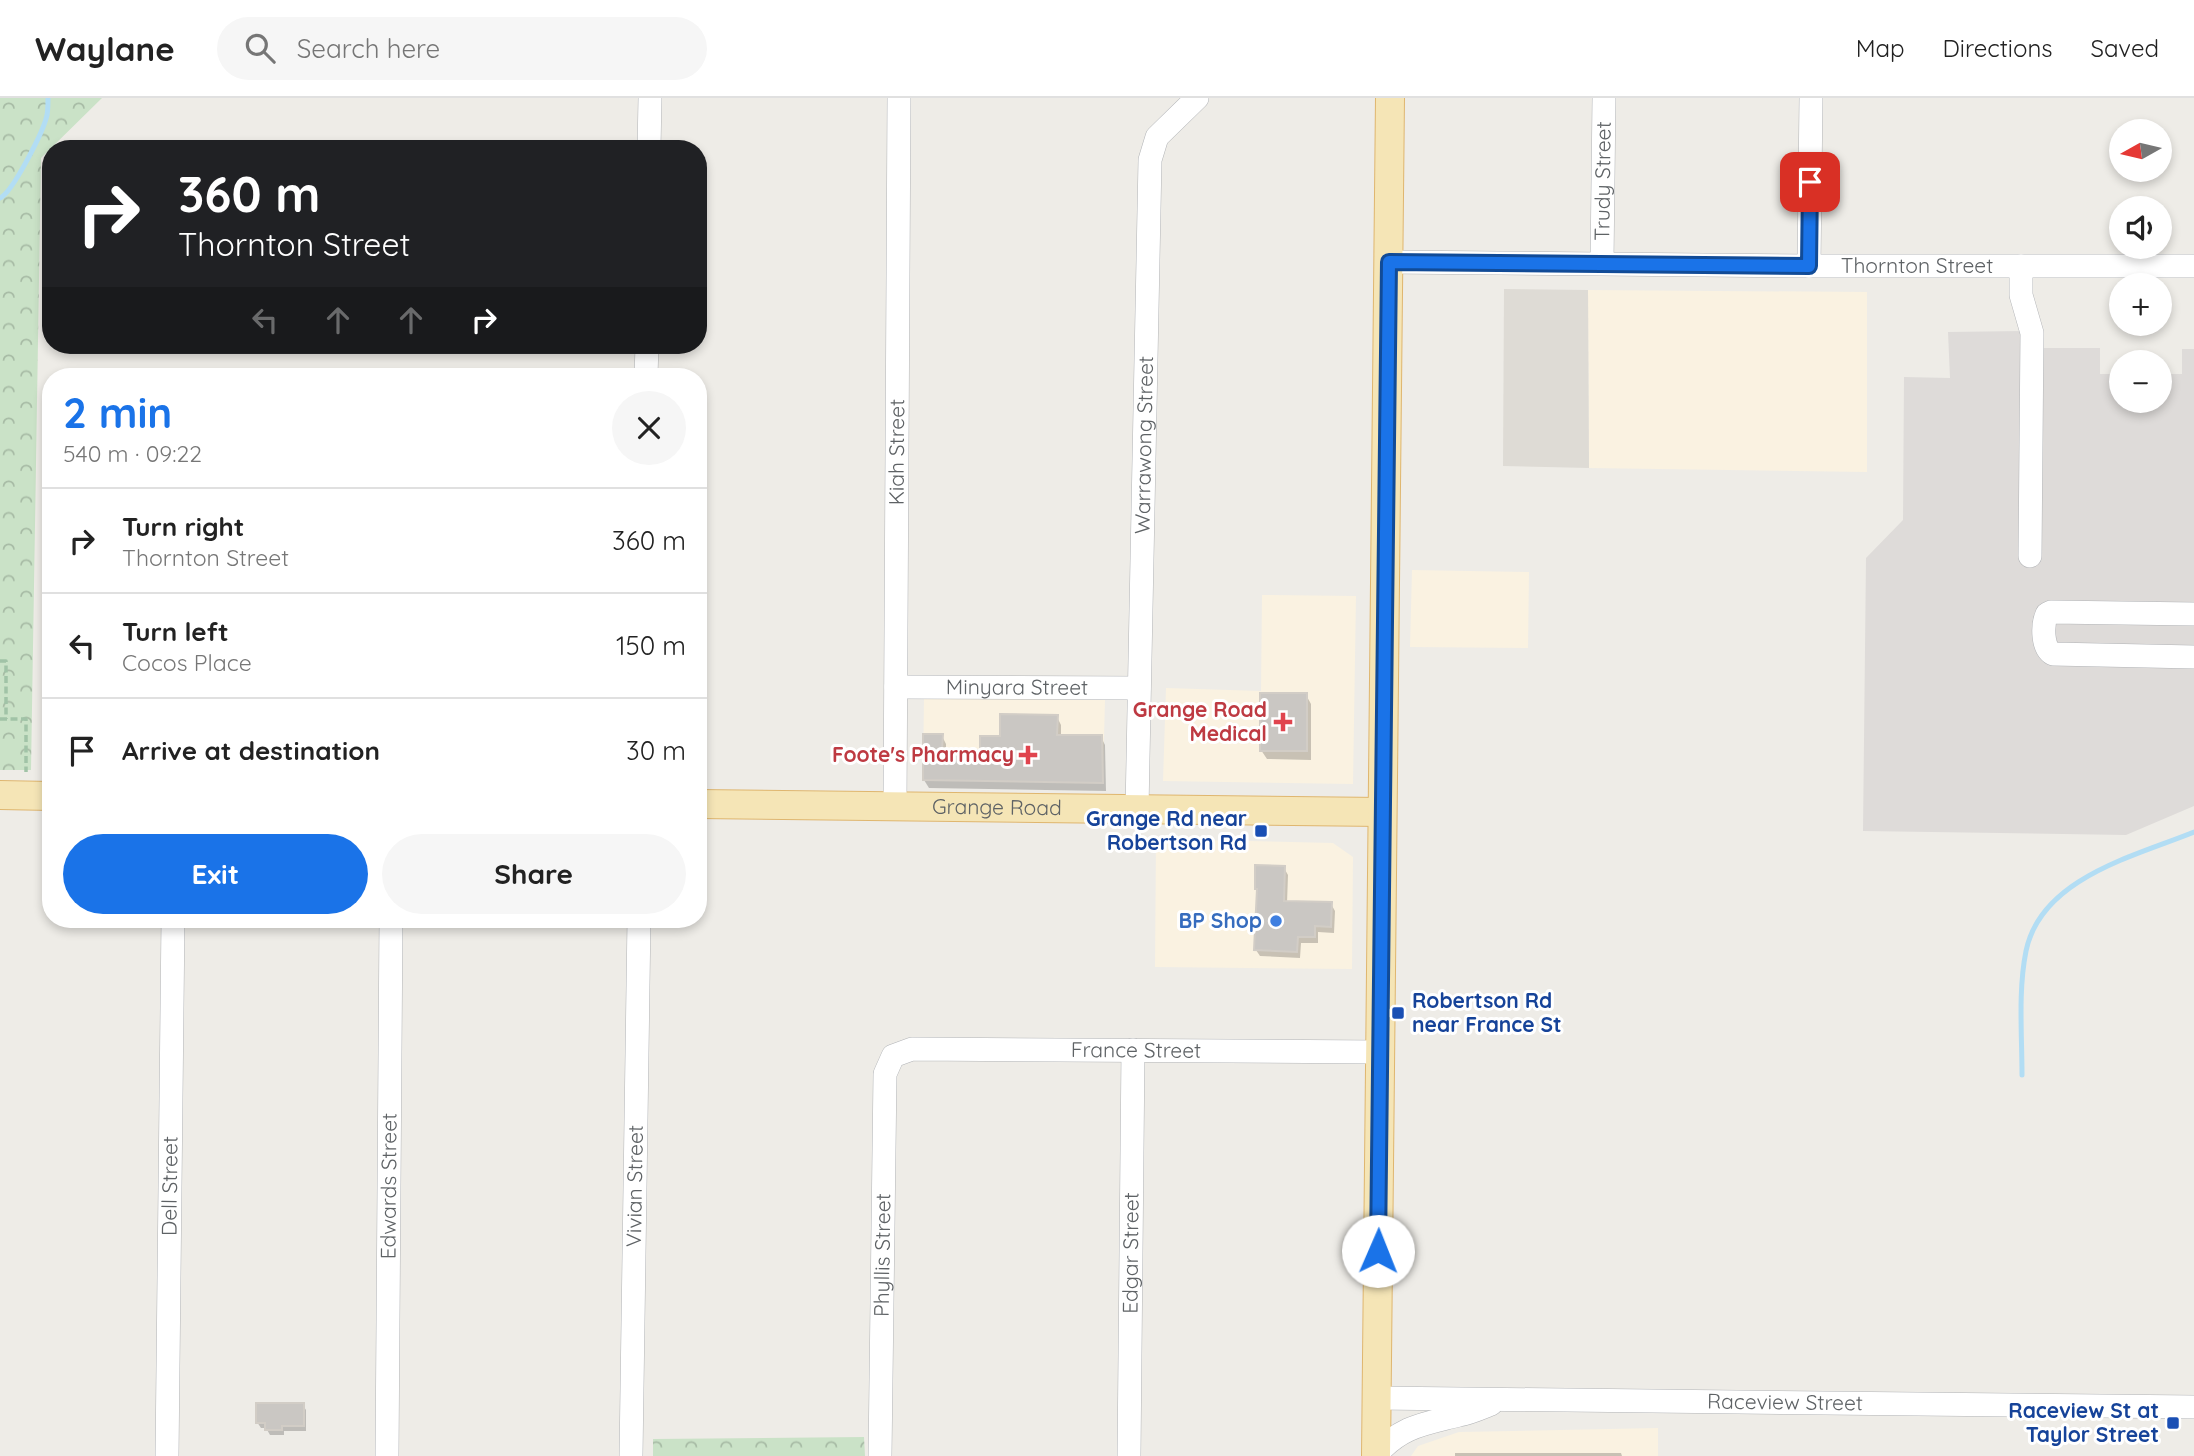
<!DOCTYPE html>
<meta charset="utf-8">
<style>
body{margin:0;font-family:Quicksand,sans-serif;background:#f6f6f6;color:#222;height:100vh;display:flex;flex-direction:column;font-size:26px;white-space:nowrap}
*{box-sizing:border-box;margin:0}
p{font-size:23px;color:#767676}
.icon{flex:none;width:38px;height:38px;fill:none;stroke:currentColor;stroke-width:2;stroke-linecap:round;stroke-linejoin:round}
.map{position:relative;flex:1;overflow:hidden}
.side{position:absolute;left:42px;top:270px;width:665px;height:560px;display:flex;flex-direction:column;background:#fff;border-radius:28px;box-shadow:0 4px 10px #0003}
.side>*{flex:none}
.hud{position:absolute;left:42px;top:42px;width:665px;height:214px;border-radius:28px;box-shadow:0 4px 10px #0003;background:#202124;color:#fff;overflow:hidden}
.needle{width:46px;rotate:262deg}
.tools{position:absolute;left:2109px;top:21px;display:grid;gap:14px}
.tools a{display:grid;place-items:center;width:63px;height:63px;border-radius:50%;background:#fff;box-shadow:0 4px 10px #0003;font-size:35px}
.pin{position:absolute;display:grid;place-items:center;width:60px;height:60px;color:#fff;margin:-30px;border-radius:14px;box-shadow:0 4px 10px #0006}
.me{position:absolute;width:77px;margin:-38px;rotate:1deg;stroke-linejoin:round;filter:drop-shadow(0 0 5px #0008)}
.turn{display:flex;align-items:center;gap:24px;height:147px;padding:0 21px;font-size:32px}
.turn .icon{width:91px;height:91px;stroke-width:2.5}
.turn b{display:block;font-size:49px;line-height:60px}
.lanes{display:flex;align-items:center;height:66px;padding:0 21px;background:#0003;justify-content:center;gap:35px;direction:ltr}
.lanes .off{opacity:.35}
.round{display:grid;place-items:center;flex:none;width:74px;height:74px;border-radius:37px;background:#f6f6f6}
.headline{display:flex;align-items:center;justify-content:space-between;height:119px;padding:0 21px}
h1{font-size:42px;font-weight:800;line-height:52px;color:#1a73e8}
.action{display:flex;gap:14px;margin-top:auto;padding:14px 21px}
.action a{flex:1;height:80px;border-radius:42px;background:#1a73e8;color:#fff;font-size:28px;font-weight:800;line-height:80px;text-align:center}
.action a+a{background:#f6f6f6;color:#222}
ul{padding:0;list-style:none}
li{display:flex;align-items:center;gap:21px;height:105px;padding:0 21px;border-top:2px solid #e0e0e0}
li div{flex:1}
li b{display:block;font-size:26px}
li em{font-style:normal}
header{display:flex;align-items:center;gap:42px;box-sizing:border-box;height:98px;padding:0 35px;background:#fff;border-bottom:2px solid #e0e0e0}
header strong{font-size:33px}
nav{display:flex;gap:38px;margin-inline-start:auto;font-size:24px}
.search{width:490px;height:63px;background:#f6f6f6;display:flex;align-items:center;gap:18px;box-sizing:border-box;padding:0 24px;border-radius:38px;color:#767676;font-size:26px}
.map>svg:first-child{display:block}
</style>
<header>
<strong>Waylane</strong>
<div class="search"><svg class="icon" aria-label="search" viewBox="0 0 24 24"><circle cx="10" cy="10" r="6"/><path d="M15 15l6 6"/></svg>Search here</div>
<nav><a>Map</a><a>Directions</a><a>Saved</a></nav>
</header>
<div class="map">
<svg width="2194" height="1358" viewBox="0 0 2194 1358">
<defs>
<pattern id="park-crowns" width="20" height="18" patternUnits="userSpaceOnUse" patternTransform="scale(1.75)"><rect width="20" height="18" fill="#cae2c7"/><path d="M2 6a3 3 0 1 1 6 0M12 15a3 3 0 1 1 6 0" fill="none" stroke="#a7bba5"/></pattern>
</defs>
<rect width="100%" height="100%" fill="#eeece7"/>
<!-- commercial -->
<path fill="#faf2e1" d="M 1588,192 L 1867,194 L 1867,374 L 1589,370 Z
M 1412,472 L 1529,474 L 1528,550 L 1410,549 Z
M 1262,497 L 1356,498 L 1353,686 L 1163,683 L 1166,590 L 1261,593 Z
M 924,599 L 1105,602 L 1103,678 L 923,675 Z
M 1156,741 L 1333,745 L 1353,759 L 1352,871 L 1155,869 Z
M 1658,1330 L 1658,1358 L 1411,1358 L 1418,1348 L 1459,1334 Z"/>
<!-- industrial -->
<path fill="#dedbd9" d="M 2023,233 L 2025,250 L 2100,250 L 2100,276 L 2121,276 L 2121,303 L 2160,303 L 2160,276 L 2182,276 L 2182,251 L 2194,251 L 2194,708 L 2126,737 L 1863,733 L 1866,460 L 1903,422 L 1904,279 L 1950,280 L 1948,234 Z"/>
<!-- education -->
<path fill="#dedbd5" d="M 1504,191 L 1588,192 L 1589,370 L 1503,368 Z"/>
<!-- park -->
<path fill="url(#park-crowns)" d="M 0,0 L 102,0 L 41,60 L 31,672 L 0,672 Z
M 864,1339 L 865,1358 L 653,1358 L 653,1341 Z"/>
<!-- shadow -->
<path fill="#0003" d="M 1306,597 L 1311,606 L 1311,662 L 1267,661 L 1261,652 Z
M 1057,619 L 1061,627 L 1061,638 L 1101,639 L 1105,647 L 1106,693 L 929,690 L 924,682 L 942,638 L 946,646 L 946,653 L 981,654 L 1002,640 Z
M 1284,770 L 1288,777 L 1287,805 L 1331,806 L 1335,813 L 1334,835 L 1318,834 L 1318,845 L 1301,845 L 1300,860 L 1260,858 L 1256,852 L 1258,794 L 1256,791 Z
M 303,1307 L 306,1312 L 306,1333 L 284,1333 L 284,1337 L 270,1337 L 266,1330 L 261,1330 L 257,1324 Z
M 1455,1355 L 1621,1355 L 1622,1358 L 1455,1358 Z"/>
<g fill="none" stroke-linecap="round" stroke-linejoin="round">
<!-- stream -->
<path stroke="#b2ddf4" stroke-width="5" d="M 0,100 C 13,94 44,32 47,17 C 48,12 48,6 48,0
M 2022,977 C 2022,936 2018,893 2026,853 C 2041,780 2135,758 2194,734"/>
</g>
<!-- building -->
<path fill="#cac7c3" stroke="#d2cdc6" stroke-width="2" d="M 1260,595 L 1307,595 L 1307,653 L 1260,653 Z
M 1000,616 L 1058,617 L 1057,637 L 1102,637 L 1103,685 L 923,682 L 923,636 L 943,636 L 942,652 L 980,652 L 980,638 L 1000,638 Z
M 1255,767 L 1285,768 L 1284,803 L 1332,804 L 1331,829 L 1315,828 L 1315,839 L 1298,839 L 1297,854 L 1254,852 L 1257,791 L 1255,791 Z
M 256,1305 L 304,1305 L 304,1328 L 282,1328 L 282,1332 L 265,1332 L 265,1325 L 256,1325 Z"/>
<g fill="none" stroke-linecap="round" stroke-linejoin="round">
<!-- minor casing -->
<g stroke="#b2b4b7" stroke-width="24">
<g id="minor">
<path d="M 649,51 L 650,0"/>
<path id="s1" d="M 1389,164 L 1809,168 L 2194,168"/>
<path id="s2" d="M 1602,165 L 1604,0"/>
<path d="M 1809,168 L 1811,0"/>
<path d="M 2021,168 L 2021,197 L 2032,235 L 2030,458"/>
<path d="M 646,278 L 647,247"/>
<path d="M 2194,516 L 2051,514 L 2047,516 C 2042,527 2042,550 2053,556 L 2194,559"/>
<path id="s3" d="M 896,589 L 1139,590"/>
<path id="s4" d="M 895,708 L 899,0"/>
<path id="s5" d="M 1137,711 L 1150,62 L 1157,39 L 1197,0"/>
<path id="s6" d="M 1377,1300 L 2194,1309"/>
<path d="M 1376,1357 C 1401,1328 1424,1326 1459,1317 C 1470,1315 1481,1310 1491,1306"/>
<path id="s7" d="M 167,1358 L 173,821"/>
<path id="s8" d="M 387,1358 L 391,821"/>
<path id="s9" d="M 631,1358 L 639,821"/>
<path id="s10" d="M 880,1358 L 885,976 L 893,958 L 912,951 L 1379,954"/>
<path id="s11" d="M 1129,1358 L 1133,952"/>
</g>
</g>
<!-- major casing -->
<g stroke="#dfb66f" stroke-width="30">
<g id="major">
<path d="M 0,697 L 51,698"/>
<path id="s12" d="M 698,706 L 1382,714"/>
<path d="M 1376,1358 L 1390,0"/>
</g>
</g>
<!-- path -->
<path stroke="#a1c3a7" stroke-width="3.5" stroke-dasharray="7 3.5" stroke-linecap="butt" d="M 0,563 L 6,563 L 6,621
M 0,621 L 26,621 L 26,674"/>
<!-- minor -->
<use href="#minor" stroke="#fff" stroke-width="23"/>
<!-- major -->
<use href="#major" stroke="#f5e5b6" stroke-width="28"/>
</g>
<g fill="none" stroke-linecap="round" stroke-linejoin="round">
<!-- route casing -->
<g stroke="#114b97" stroke-width="18">
<path id="route" d="M 1378,1153 L 1389,164 L 1809,168 L 1810,84"/>
</g>
<!-- route -->
<use href="#route" stroke="#1a73e8" stroke-width="12"/>
</g>
<!-- markers -->
<g fill="#e0444e" stroke="#fff" stroke-width="2.5">
<path d="M1279.5 613.5h7v7h7v7h-7v7h-7v-7h-7v-7h7z"/>
<path d="M1024.5 646.5h7v7h7v7h-7v7h-7v-7h-7v-7h7z"/>
</g>
<g fill="#1a4fb4" stroke="#fff" stroke-width="2.5">
<rect x="1254" y="726" width="14" height="14" rx="3.5"/>
<rect x="1391" y="908" width="14" height="14" rx="3.5"/>
<rect x="2166" y="1318" width="14" height="14" rx="3.5"/>
</g>
<circle fill="#3f7fe0" stroke="#fff" stroke-width="2.5" cx="1276" cy="823" r="7"/>
<g text-anchor="middle" stroke-width="6" stroke-linejoin="round" paint-order="stroke">
<!-- street labels -->
<g font-size="21" fill="#5e6265" stroke="#fff">
<text dy="7" stroke="none"><textPath href="#s2" startOffset="82">Trudy Street</textPath></text>
<text dy="7" stroke="none"><textPath href="#s1" startOffset="528">Thornton Street</textPath></text>
<text dy="7" stroke="none"><textPath href="#s5" startOffset="364">Warrawong Street</textPath></text>
<text dy="7" stroke="none"><textPath href="#s4" startOffset="354">Kiah Street</textPath></text>
<text dy="7" stroke="none"><textPath href="#s3" startOffset="121">Minyara Street</textPath></text>
<text dy="7" stroke="none"><textPath href="#s12" startOffset="299">Grange Road</textPath></text>
<text dy="7" stroke="none"><textPath href="#s10" startOffset="646">France Street</textPath></text>
<text dy="7" stroke="none"><textPath href="#s7" startOffset="270">Dell Street</textPath></text>
<text dy="7" stroke="none"><textPath href="#s8" startOffset="270">Edwards Street</textPath></text>
<text dy="7" stroke="none"><textPath href="#s9" startOffset="270">Vivian Street</textPath></text>
<text dy="7" stroke="none"><textPath href="#s11" startOffset="203">Edgar Street</textPath></text>
<text dy="7" stroke="none"><textPath href="#s10" startOffset="201">Phyllis Street</textPath></text>
<text dy="7" stroke="none"><textPath href="#s6" startOffset="408">Raceview Street</textPath></text>
</g>
<!-- health labels -->
<g font-size="21" font-weight="bold" fill="#be3a42" stroke="#fff" text-anchor="end">
<text x="1267" y="619">Grange Road<tspan x="1267" dy="24">Medical</tspan></text>
<text x="1014" y="664">Foote's Pharmacy</text>
</g>
<!-- transit labels -->
<g font-size="21" font-weight="bold" fill="#164399" stroke="#fff" text-anchor="end">
<text x="1247" y="728">Grange Rd near<tspan x="1247" dy="24">Robertson Rd</tspan></text>
<text x="1412" y="910" text-anchor="start">Robertson Rd<tspan x="1412" dy="24">near France St</tspan></text>
<text x="2159" y="1320">Raceview St at<tspan x="2159" dy="24">Taylor Street</tspan></text>
</g>
<!-- shop labels -->
<g font-size="21" font-weight="bold" fill="#366cbe" stroke="#fff" text-anchor="end">
<text x="1262" y="830">BP Shop</text>
</g>
</g>
</svg>
<div class="tools">
<a><svg class="needle" viewBox="-14 -14 28 28"><path d="M0-13l5 13h-10z" fill="#e53935"/><path d="M0 13l5-13h-10z" fill="#767676"/></svg></a>
<a><svg class="icon" aria-label="sound" viewBox="0 0 24 24"><path d="M4 9h4l5-4v14l-5-4H4zM17 9q2 3 0 6"/></svg></a>
<a>+</a>
<a>−</a>
</div>
<div class="pin" style="left:1810px;top:84px;background:#d93025"><svg class="icon" aria-label="arrive" viewBox="0 0 24 24"><path d="M6 21V4h12l-3 4 3 4H6"/></svg></div>
<svg class="me" style="left:1378px;top:1153px" viewBox="-20 -20 40 40"><circle r="19" fill="#fff"/><path d="M0-13L10 11 0 6-10 11z" fill="#1a73e8"/></svg>
<div class="hud">
<div class="turn"><svg class="icon" aria-label="right" viewBox="0 0 24 24"><path d="M7 20v-9h11M14 6l5 5-5 5"/></svg><div><b>360 m</b>Thornton Street</div></div>
<div class="lanes"><svg class="icon off" aria-label="left" viewBox="0 0 24 24"><path d="M17 20v-9H6M10 6l-5 5 5 5"/></svg><svg class="icon off" aria-label="ahead" viewBox="0 0 24 24"><path d="M12 20V5M6 11l6-6 6 6"/></svg><svg class="icon off" aria-label="ahead" viewBox="0 0 24 24"><path d="M12 20V5M6 11l6-6 6 6"/></svg><svg class="icon" aria-label="right" viewBox="0 0 24 24"><path d="M7 20v-9h11M14 6l5 5-5 5"/></svg></div>
</div>
<section class="side">
<div class="headline"><div><h1>2 min</h1><p>540 m · 09:22</p></div><a class="round"><svg class="icon" aria-label="close" viewBox="0 0 24 24"><path d="M6 6l12 12M18 6L6 18"/></svg></a></div>
<ul>
<li><svg class="icon" aria-label="right" viewBox="0 0 24 24"><path d="M7 20v-9h11M14 6l5 5-5 5"/></svg><div><b>Turn right</b><p>Thornton Street</p></div><em>360 m</em></li>
<li><svg class="icon" aria-label="left" viewBox="0 0 24 24"><path d="M17 20v-9H6M10 6l-5 5 5 5"/></svg><div><b>Turn left</b><p>Cocos Place</p></div><em>150 m</em></li>
<li><svg class="icon" aria-label="arrive" viewBox="0 0 24 24"><path d="M6 21V4h12l-3 4 3 4H6"/></svg><div><b>Arrive at destination</b></div><em>30 m</em></li>
</ul>
<div class="action"><a>Exit</a><a>Share</a></div>
</section>
</div>
